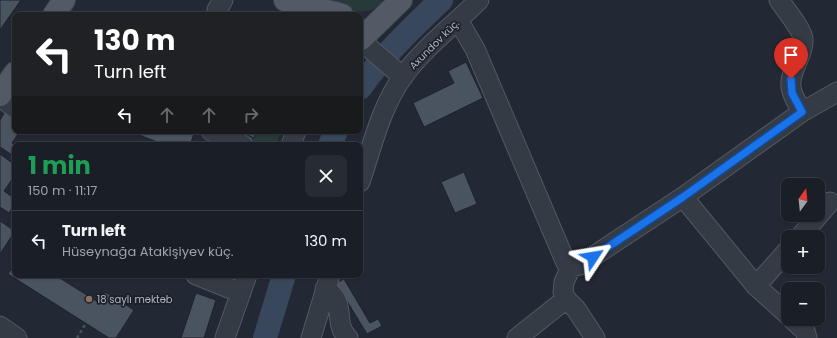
<!DOCTYPE html>
<meta charset="utf-8">
<style>
body{margin:0;font-family:Poppins,sans-serif;background:#272c33;color:#f1f3f6;height:100vh;display:flex;flex-direction:column;font-size:15px;white-space:nowrap}
*{box-sizing:border-box;margin:0}
p{font-size:13px;color:#9fa2a7}
.icon{flex:none;width:22px;height:22px;fill:none;stroke:currentColor;stroke-width:2;stroke-linecap:round;stroke-linejoin:round}
.map{position:relative;flex:1;overflow:hidden}
.panel{position:absolute;left:12px;top:142px;width:351px;height:136px;display:flex;flex-direction:column;background:#1a1f27;border-radius:8px;box-shadow:0 1px 3px #0004,0 0 0 1px #383d44}
.panel>*{flex:none}
.guide{position:absolute;left:12px;top:12px;width:351px;height:122px;border-radius:8px;box-shadow:0 1px 3px #0004,0 0 0 1px #383d44;background:#202124;color:#fff;overflow:hidden}
.needle{width:26px;rotate:15deg}
.fabs{position:absolute;left:781px;top:178px;display:grid;gap:8px}
.fabs a{display:grid;place-items:center;width:44px;height:44px;border-radius:8px;background:#1a1f27;box-shadow:0 1px 3px #0004,0 0 0 1px #383d44;font-size:20px}
.pin{position:absolute;display:grid;place-items:center;width:34px;height:34px;color:#fff;margin:-41px -17px;border-radius:50% 50% 50% 0;rotate:-45deg;box-shadow:0 0 4px #0007}
.pin .icon{rotate:45deg}
.me{position:absolute;width:44px;margin:-22px;rotate:57deg;stroke-linejoin:round;filter:drop-shadow(0 0 3px #0008)}
.turn{display:flex;align-items:center;gap:14px;height:84px;padding:0 16px;font-size:18px}
.turn .icon{width:52px;height:52px;stroke-width:2.5}
.turn b{display:block;font-size:28px;line-height:34px}
.lanes{display:flex;align-items:center;height:38px;padding:0 16px;background:#0003;justify-content:center;gap:20px;direction:ltr}
.lanes .off{opacity:.35}
.round{display:grid;place-items:center;flex:none;width:42px;height:42px;border-radius:8px;background:#272c33}
.summary{display:flex;align-items:center;justify-content:space-between;height:68px;padding:0 16px}
h1{font-size:24px;font-weight:700;line-height:30px;color:#1e9e55}
ul{padding:0;list-style:none}
li{display:flex;align-items:center;gap:12px;height:60px;padding:0 16px;border-top:1px solid #383d44}
li div{flex:1}
li b{display:block;font-size:15px}
li em{font-style:normal}
.map>svg:first-child{display:block}
</style>
<div class="map">
<svg width="837" height="338" viewBox="0 0 837 338">
<rect width="100%" height="100%" fill="#222934"/>
<!-- green -->
<path fill="#283939" d="M 321,0 L 380,0 L 384,2 C 366,20 341,8 321,0 Z
M 224,131 L 281,131 L 276,145 L 256,145 Z"/>
<g fill="none" stroke-linecap="round" stroke-linejoin="round">
<!-- river -->
<path stroke="#39475c" stroke-width="24" d="M 360,88 C 383,55 412,28 441,0
M 330,145 L 336,131
M 265,338 L 284,275"/>
</g>
<!-- building -->
<path fill="#4a5360" stroke="#1d222c" d="M 0,0 L 21,0 L 0,30 Z
M 466,62 L 483,98 L 424,127 L 413,103 L 454,83 L 448,71 Z
M 6,110 L 15,116 L 15,131 L 20,131 L 12,143 L 15,145 L 15,157 L 0,147 L 0,120 Z
M 129,131 L 195,131 L 190,145 L 165,145 Z
M 238,131 L 257,131 L 254,138 Z
M 0,154 L 15,165 L 15,175 L 4,191 L 15,199 L 15,204 L 9,213 L 0,207 Z
M 464,172 L 477,204 L 455,213 L 441,182 Z
M 0,221 L 15,231 L 0,254 Z
M 15,263 L 15,275 L 55,275 L 98,302 L 105,292 L 134,310 L 116,338 L 109,338 L 8,274 Z
M 344,279 L 370,323 L 378,319 L 382,326 L 367,334 L 336,283 Z
M 196,293 L 216,300 L 204,338 L 181,338 Z"/>
<g fill="none" stroke-linecap="round" stroke-linejoin="round">
<!-- minor casing -->
<g stroke="#535963" stroke-width="21">
<path id="minor" d="M 779,0 C 785,9 802,29 803,39 C 804,56 789,70 791,87 C 792,96 798,104 802,112
M 217,10 L 223,0
M 458,20 L 475,49 L 566,263 L 571,267 L 580,265 L 683,197 L 802,112 L 837,92
M 360,40 L 403,77
M 0,97 L 15,108
M 211,131 L 243,145
M 291,145 L 296,131
M 360,182 C 372,147 381,106 404,75 C 425,47 454,25 479,0
M 683,197 L 756,286 L 788,315
M 800,237 L 830,202
M 571,267 L 564,282 L 563,292 L 566,299 L 576,309 L 595,338
M 196,275 L 241,293
M 756,286 L 788,250
M 325,289 C 348,302 332,323 348,338
M 792,319 L 805,331 L 807,338
M 0,326 L 17,338
M 225,338 L 247,275
M 311,338 L 330,275
M 517,338 L 566,299"/>
</g>
<!-- major casing -->
<g stroke="#3f444f" stroke-width="24">
<path id="major" d="M 285,0 L 342,15
M 54,15 L 64,0
M 361,39 L 401,0
M 0,95 L 15,73"/>
</g>
<!-- path -->
<path stroke="#455457" stroke-width="2.5" stroke-dasharray="3 3" stroke-linecap="butt" d="M 77,338 L 86,323"/>
<!-- minor -->
<use href="#minor" stroke="#353b45" stroke-width="19"/>
<!-- major -->
<use href="#major" stroke="#535a65" stroke-width="22"/>
</g>
<g fill="none" stroke-linecap="round" stroke-linejoin="round">
<!-- route casing -->
<g stroke="#114b97" stroke-width="10">
<path id="route" d="M 593,257 L 683,197 L 802,112 L 792,93 L 791,79"/>
</g>
<!-- route -->
<use href="#route" stroke="#1a73e8" stroke-width="7"/>
</g>
<!-- markers -->
<circle fill="#8d6e63" stroke="#1b2029" stroke-width="1.5" cx="89" cy="299" r="4"/>
<g text-anchor="middle" stroke-width="3.5" stroke-linejoin="round" paint-order="stroke">
<!-- street labels -->
<g font-size="10" fill="#b0b6c2" stroke="#1b2029">
<text transform="translate(434 44) rotate(-45)" y="4">Axundov küç.</text>
</g>
<!-- poi labels -->
<g font-size="10" fill="#b0b6c2" stroke="#1b2029" text-anchor="start">
<text x="97" y="303">18 saylı məktəb</text>
</g>
</g>
</svg>
<div class="fabs">
<a><svg class="needle" viewBox="-14 -14 28 28"><path d="M0-13l5 13h-10z" fill="#e53935"/><path d="M0 13l5-13h-10z" fill="#9fa2a7"/></svg></a>
<a>+</a>
<a>−</a>
</div>
<div class="pin" style="left:791px;top:79px;background:#d93025"><svg class="icon" aria-label="arrive" viewBox="0 0 24 24"><path d="M6 21V4h12l-3 4 3 4H6"/></svg></div>
<svg class="me" style="left:593px;top:257px" viewBox="-20 -20 40 40"><path d="M0-17L14 15 0 8-14 15z" fill="#1a73e8" stroke="#fff" stroke-width="4"/></svg>
<div class="guide">
<div class="turn"><svg class="icon" aria-label="left" viewBox="0 0 24 24"><path d="M17 20v-9H6M10 6l-5 5 5 5"/></svg><div><b>130 m</b>Turn left</div></div>
<div class="lanes"><svg class="icon" aria-label="left" viewBox="0 0 24 24"><path d="M17 20v-9H6M10 6l-5 5 5 5"/></svg><svg class="icon off" aria-label="ahead" viewBox="0 0 24 24"><path d="M12 20V5M6 11l6-6 6 6"/></svg><svg class="icon off" aria-label="ahead" viewBox="0 0 24 24"><path d="M12 20V5M6 11l6-6 6 6"/></svg><svg class="icon off" aria-label="right" viewBox="0 0 24 24"><path d="M7 20v-9h11M14 6l5 5-5 5"/></svg></div>
</div>
<section class="panel">
<div class="summary"><div><h1>1 min</h1><p>150 m · 11:17</p></div><a class="round"><svg class="icon" aria-label="close" viewBox="0 0 24 24"><path d="M6 6l12 12M18 6L6 18"/></svg></a></div>
<ul>
<li><svg class="icon" aria-label="left" viewBox="0 0 24 24"><path d="M17 20v-9H6M10 6l-5 5 5 5"/></svg><div><b>Turn left</b><p>Hüseynağa Atakişiyev küç.</p></div><em>130 m</em></li>
</ul>
</section>
</div>
